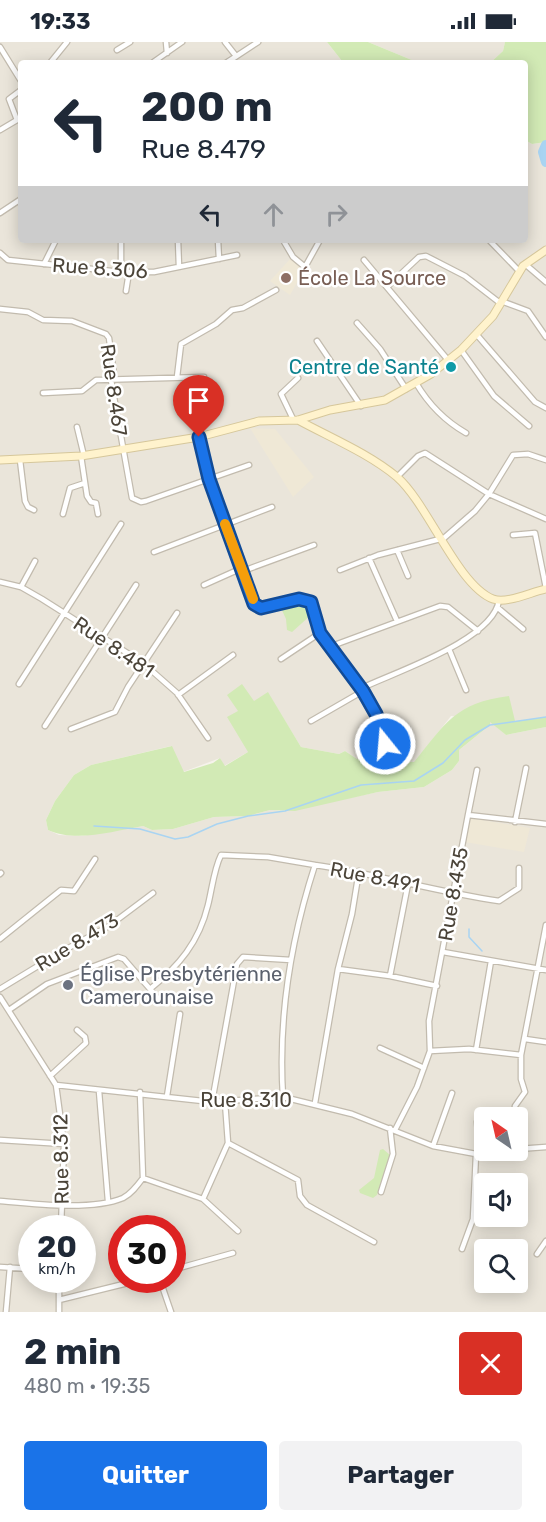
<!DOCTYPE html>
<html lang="fr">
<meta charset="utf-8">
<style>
body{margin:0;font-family:Rubik,sans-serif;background:#f2f2f3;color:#1f2937;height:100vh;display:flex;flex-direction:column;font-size:22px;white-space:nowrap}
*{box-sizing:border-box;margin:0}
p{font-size:20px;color:#747a83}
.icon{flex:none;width:33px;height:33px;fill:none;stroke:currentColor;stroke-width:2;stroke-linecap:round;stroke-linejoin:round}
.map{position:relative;height:1270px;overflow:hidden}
.details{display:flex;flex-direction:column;background:#fff;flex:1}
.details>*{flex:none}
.hud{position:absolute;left:18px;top:18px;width:510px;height:183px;border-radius:6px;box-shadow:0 3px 15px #0003;background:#fff;color:#1f2937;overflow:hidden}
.needle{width:39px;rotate:326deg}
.buttons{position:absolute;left:474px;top:1065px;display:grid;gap:12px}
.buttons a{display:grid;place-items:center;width:54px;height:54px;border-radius:6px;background:#fff;box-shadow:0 3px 15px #0003;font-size:30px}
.speed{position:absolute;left:18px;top:1173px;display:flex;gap:12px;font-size:30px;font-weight:700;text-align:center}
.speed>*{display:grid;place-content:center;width:78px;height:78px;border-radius:50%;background:#fff;box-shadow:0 3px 15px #0003;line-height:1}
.speed small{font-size:15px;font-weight:400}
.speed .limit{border:9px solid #d22;background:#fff;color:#111}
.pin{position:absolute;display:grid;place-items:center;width:51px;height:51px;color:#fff;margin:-62px -26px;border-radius:50% 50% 50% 0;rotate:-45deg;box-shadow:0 0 6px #0007}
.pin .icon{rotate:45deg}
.me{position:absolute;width:66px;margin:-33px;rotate:343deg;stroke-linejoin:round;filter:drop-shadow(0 0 4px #0008)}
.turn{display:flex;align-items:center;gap:21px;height:126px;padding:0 24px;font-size:27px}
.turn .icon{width:78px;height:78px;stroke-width:2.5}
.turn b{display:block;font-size:42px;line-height:51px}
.lanes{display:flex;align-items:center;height:57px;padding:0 24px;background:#0003;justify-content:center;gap:30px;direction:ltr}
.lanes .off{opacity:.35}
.round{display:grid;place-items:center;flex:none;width:63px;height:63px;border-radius:6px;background:#f2f2f3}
.summary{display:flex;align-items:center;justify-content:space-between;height:102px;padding:0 24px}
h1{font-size:36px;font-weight:700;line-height:45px}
.primary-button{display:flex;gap:12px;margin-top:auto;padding:12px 24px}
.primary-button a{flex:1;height:69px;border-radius:6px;background:#1a73e8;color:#fff;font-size:24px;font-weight:700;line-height:69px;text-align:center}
.primary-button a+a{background:#f2f2f3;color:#1f2937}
.status{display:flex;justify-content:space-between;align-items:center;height:42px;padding:0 30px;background:#fff;direction:ltr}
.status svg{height:16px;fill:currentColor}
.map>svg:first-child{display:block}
</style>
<div class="status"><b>19:33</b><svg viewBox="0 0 49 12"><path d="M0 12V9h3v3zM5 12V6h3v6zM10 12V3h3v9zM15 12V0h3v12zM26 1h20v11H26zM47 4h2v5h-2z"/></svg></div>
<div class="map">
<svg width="546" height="1270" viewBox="0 0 546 1270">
<rect width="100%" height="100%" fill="#f6f3ec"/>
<!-- residential -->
<path fill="#eae5da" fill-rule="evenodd" d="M 0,0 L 327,0 L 342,19 L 340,21 L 21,21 L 21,198 L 525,198 L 525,98 L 532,102 L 546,100 L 543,111 L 546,120 L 546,675 L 515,679 L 451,674 L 414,721 L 369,719 L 357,717 L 345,709 L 339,712 L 301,705 L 268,651 L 239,669 L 248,710 L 224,724 L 220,716 L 183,730 L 171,704 L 91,723 L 74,733 L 55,759 L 46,778 L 48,788 L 59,793 L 82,794 L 143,784 L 152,788 L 173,787 L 214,775 L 248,774 L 270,768 L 285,769 L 378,750 L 424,745 L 452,728 L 459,719 L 459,708 L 490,683 L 490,679 L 506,693 L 546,685 L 546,1270 L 0,1270 ZM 484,1076 L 518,1076 L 518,1108 L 484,1108 ZM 484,1142 L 518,1142 L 518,1174 L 484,1174 ZM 32,1186 L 82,1186 L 82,1238 L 32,1238 ZM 122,1186 L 172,1186 L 172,1238 L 122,1238 ZM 484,1208 L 518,1208 L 518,1240 L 484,1240 Z
M 368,0 L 505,0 L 503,9 L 490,21 L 419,21 Z"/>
<!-- education -->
<path fill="#efe8d6" d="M 291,216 L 304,228 L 290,253 L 270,239 Z
M 250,386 L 275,387 L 314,435 L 293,455 Z
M 470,776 L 530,786 L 524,810 L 465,800 Z"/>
<!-- green -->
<path fill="#d2eab5" d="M 327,0 L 368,0 L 419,21 L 340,21 L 342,19 Z
M 505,0 L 546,0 L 546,100 L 532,102 L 525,98 L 525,21 L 490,21 L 503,9 Z
M 287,561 L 300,561 L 310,567 L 311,573 L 292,590 L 287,588 L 286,577 L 280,564 Z
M 242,642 L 254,659 L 268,650 L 301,705 L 339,712 L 345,709 L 357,717 L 414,720 C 446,681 455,661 509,654 L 515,679 L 546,675 L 546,685 L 506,693 L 490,680 L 490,683 L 459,708 L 459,719 L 452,728 L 424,745 L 378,750 L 295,769 L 270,768 L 248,774 L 214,775 L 173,787 L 152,788 L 143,784 C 113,789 77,801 48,788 L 46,778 L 55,759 L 74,733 L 91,723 L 172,704 L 184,730 L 213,721 L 220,716 L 225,724 L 248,710 L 227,675 L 238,669 L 227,653 Z
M 383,1107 L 390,1113 L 390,1119 L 377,1153 L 373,1156 L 360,1151 L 359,1148 L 374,1136 L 380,1108 Z"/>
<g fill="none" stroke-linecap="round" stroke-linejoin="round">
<!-- stream -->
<path stroke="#a9d4f2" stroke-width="1.5" d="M 94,784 L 140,787 L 175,797 L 188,795 L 217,782 L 248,774 L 285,769 L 361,743 L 414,739 L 443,721 L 465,698 L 490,683 L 546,675
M 469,887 L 469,895 L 482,909"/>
<!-- river -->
<path stroke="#a9d4f2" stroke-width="10" d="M 546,103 L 543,110 L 546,120"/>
<!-- street casing -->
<g stroke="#c2bbae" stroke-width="7">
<path id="street" d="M 166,0 L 167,11
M 225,0 L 236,14
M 0,5 L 21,39
M 117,8 L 130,0
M 50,21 L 67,0
M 152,21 L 182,0
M 226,21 L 258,0
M 0,88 L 17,78 L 9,57 L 21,48
M 0,171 L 21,157
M 121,198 L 121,230
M 178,198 L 179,225
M 218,198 L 219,217
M 283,198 L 293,215 L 305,225 L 320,198
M 489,198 L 519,229
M 0,211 L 8,218 L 121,230 L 154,230 L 237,213
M 364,218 L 448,318
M 44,222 L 56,198
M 525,222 L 546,240
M 388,244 L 419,215 L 426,214 L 465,234 L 500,261
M 126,249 L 129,230
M 501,259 L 528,269 L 546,295
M 0,267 L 28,270 L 43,278 L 72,279 L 106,292 L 109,296 L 114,332 L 111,338 L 132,456 L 141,460 L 146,459 L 249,423
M 357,281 L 380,307 L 406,347
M 477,293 L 535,360 L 546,366
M 317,299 L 361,364
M 461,308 L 494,354 L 529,384
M 177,335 L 181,302 L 216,282 L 232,268 L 243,266 L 276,248
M 416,341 C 429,363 445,379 466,391
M 43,351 L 82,349 L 96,338 L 204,335
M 293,377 L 281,352 L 298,336
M 77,385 L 84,414
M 199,395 L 209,437 L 254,562 L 261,566 L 299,557 L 311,560 L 320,591 L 363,649 L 376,672 L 385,702
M 81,414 L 87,454 L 91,460 L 96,461 L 98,472
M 20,418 L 25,459 L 28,465 L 34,468
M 546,418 L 528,412 L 513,413 L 489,452 L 546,477
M 63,472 L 70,446 L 85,441
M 513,493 L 535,491 L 546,546
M 397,508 L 408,534
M 154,510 L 272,465
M 369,516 L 397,579
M 340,528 L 378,513 L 444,496 L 475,469 L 489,452 L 425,411 L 418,414 L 397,435
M 243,529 L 314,503
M 0,540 L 21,545 L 42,557 L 143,621 L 177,651 L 208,696
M 204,543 L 242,526
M 21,545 L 35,519
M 498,566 L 523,587
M 329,605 L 440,564 L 448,565 L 478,589
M 449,607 L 466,648
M 281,617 L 320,591
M 19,642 L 121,482
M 362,646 C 395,630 494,598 499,558
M 178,653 L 233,613
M 311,679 L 363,649
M 45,684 L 136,543
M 71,687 L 115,670 L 128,645 L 177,571
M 468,773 L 477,728
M 515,780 L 526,726
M 0,832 L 1,831
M 0,897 L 61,848 L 74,849 L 95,817
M 443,910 L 546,928
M 338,927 L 390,934 L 437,944
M 390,934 L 408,842
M 0,947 L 61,910 L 109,884 L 153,851
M 150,947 L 162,961
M 0,955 L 56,1043 L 64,1102 L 61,1186
M 9,968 L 47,942 L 118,915 L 124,917 L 150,947 C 179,924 199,900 208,863 C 212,847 214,827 221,813 L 268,815 L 315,823
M 525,997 L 546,1000
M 380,1006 L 424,1026
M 476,1008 L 491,919
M 430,1009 L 469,1007 L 521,1013 L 546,883
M 50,1034 L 86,1001 L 85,995 L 77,988
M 56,1043 L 212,1060 L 283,1055 L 352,1072 L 433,1104 L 476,1112 L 500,1108
M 99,1049 L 108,1159
M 140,1050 L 143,1136 L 203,1157 L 228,1101 L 225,1060
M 167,1054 L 180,972
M 283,1055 C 278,977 291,897 315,823 C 377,832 437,850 499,859 L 519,846 L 519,826
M 212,1060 L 237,922 L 243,915 L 291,918
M 315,1061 L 338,927 L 352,872 L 359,829
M 514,1076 L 515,1064 L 525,1050 L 521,1037 L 521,1013
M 477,1080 L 480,1112
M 395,1088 L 417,1045 L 430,1009 L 429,979 L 468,773 L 546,782
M 0,1098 L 64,1102
M 228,1101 L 298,1138 L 300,1154 L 307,1163 L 374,1200
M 433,1104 L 452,1051
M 518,1107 L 546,1105
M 381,1150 L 393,1112 L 390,1086
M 203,1157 L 238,1189
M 0,1159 C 33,1162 92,1169 123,1156 C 131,1152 137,1144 143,1136
M 462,1207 L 473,1177 L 476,1112
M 537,1212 L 546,1199
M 0,1225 L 32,1227
M 172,1228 L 233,1211
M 160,1238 L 171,1270
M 59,1258 L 140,1238
M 6,1270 L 10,1225
M 59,1270 L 59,1238"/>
</g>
<!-- secondary casing -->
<g stroke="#d6c79b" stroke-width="9">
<path id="secondary" d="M 298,378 C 331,396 368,411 397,435 C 428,462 458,544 493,557 C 507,562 531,550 546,547
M 0,418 L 81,414 L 199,395 L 259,379 L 298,378 L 330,368 L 385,358 L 431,332 L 461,308 L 493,274 L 523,224 L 546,208"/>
</g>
<!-- street -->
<use href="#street" stroke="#fff" stroke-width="4.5"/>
<!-- secondary -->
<use href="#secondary" stroke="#fff3cd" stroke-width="7"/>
</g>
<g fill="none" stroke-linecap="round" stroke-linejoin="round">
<!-- route casing -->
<g stroke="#114b97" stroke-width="15">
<path id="route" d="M 199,395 L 209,437 L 254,562 L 261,566 L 299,557 L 311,560 L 320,591 L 363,649 L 376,672 L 385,702"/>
</g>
<!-- route -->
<use href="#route" stroke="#1a73e8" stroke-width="10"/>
<!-- slow -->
<path stroke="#f59e0b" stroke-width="10" d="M 225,482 L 253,557"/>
</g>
<!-- markers -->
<circle fill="#8d6e63" stroke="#fff" stroke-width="2" cx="286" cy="236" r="6"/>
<circle fill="#0f9aa8" stroke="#fff" stroke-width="2" cx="451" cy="325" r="6"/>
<circle fill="#6b7280" stroke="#fff" stroke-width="2" cx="68" cy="943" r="6"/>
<g text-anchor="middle" stroke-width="5" stroke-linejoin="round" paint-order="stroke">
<!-- street labels -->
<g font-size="20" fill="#4b4439" stroke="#fff">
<text transform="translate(100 226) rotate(4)" y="7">Rue 8.306</text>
<text transform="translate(114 348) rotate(82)" y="7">Rue 8.467</text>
<text transform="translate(114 605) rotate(34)" y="7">Rue 8.481</text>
<text transform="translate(375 835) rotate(11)" y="7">Rue 8.491</text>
<text transform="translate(453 852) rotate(-80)" y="7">Rue 8.435</text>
<text transform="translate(77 900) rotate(-31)" y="7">Rue 8.473</text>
<text x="246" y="1065">Rue 8.310</text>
<text transform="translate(61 1117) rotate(-91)" y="7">Rue 8.312</text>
</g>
<!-- education labels -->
<g font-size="20" fill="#785e54" stroke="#fff" text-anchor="start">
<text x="298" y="243">École La Source</text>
</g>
<!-- culture labels -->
<g font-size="20" fill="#0d838f" stroke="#fff" text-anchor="end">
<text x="439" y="332">Centre de Santé</text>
</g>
<!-- worship labels -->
<g font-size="20" fill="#5b616d" stroke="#fff" text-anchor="start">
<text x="80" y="939">Église Presbytérienne<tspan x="80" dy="23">Camerounaise</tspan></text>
</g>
</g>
</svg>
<div class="buttons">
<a><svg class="needle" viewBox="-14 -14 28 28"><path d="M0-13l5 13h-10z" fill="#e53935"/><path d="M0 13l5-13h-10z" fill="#747a83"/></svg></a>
<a><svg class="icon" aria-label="sound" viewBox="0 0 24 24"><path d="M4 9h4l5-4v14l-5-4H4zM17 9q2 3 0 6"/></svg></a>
<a><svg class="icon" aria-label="search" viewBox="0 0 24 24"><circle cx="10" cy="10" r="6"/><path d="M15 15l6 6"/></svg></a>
</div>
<div class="speed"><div>20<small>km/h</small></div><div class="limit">30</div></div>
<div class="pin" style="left:199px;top:395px;background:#d93025"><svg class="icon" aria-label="arrive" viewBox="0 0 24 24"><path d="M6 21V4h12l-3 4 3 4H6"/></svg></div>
<svg class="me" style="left:385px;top:702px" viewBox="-20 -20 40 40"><circle r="17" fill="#1a73e8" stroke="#fff" stroke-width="3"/><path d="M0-11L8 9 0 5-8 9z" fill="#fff"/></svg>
<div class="hud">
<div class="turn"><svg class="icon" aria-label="left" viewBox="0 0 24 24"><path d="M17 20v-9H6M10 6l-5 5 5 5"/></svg><div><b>200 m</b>Rue 8.479</div></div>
<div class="lanes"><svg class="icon" aria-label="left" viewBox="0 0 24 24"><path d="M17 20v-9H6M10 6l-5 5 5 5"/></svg><svg class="icon off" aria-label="ahead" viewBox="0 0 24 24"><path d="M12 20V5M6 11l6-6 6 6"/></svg><svg class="icon off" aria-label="right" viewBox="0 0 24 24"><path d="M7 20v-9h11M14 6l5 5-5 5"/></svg></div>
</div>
</div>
<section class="details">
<div class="summary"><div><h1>2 min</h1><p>480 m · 19:35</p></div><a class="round" style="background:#d93025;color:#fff"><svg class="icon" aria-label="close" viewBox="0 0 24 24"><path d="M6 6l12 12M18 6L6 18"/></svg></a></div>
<div class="primary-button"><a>Quitter</a><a>Partager</a></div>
</section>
